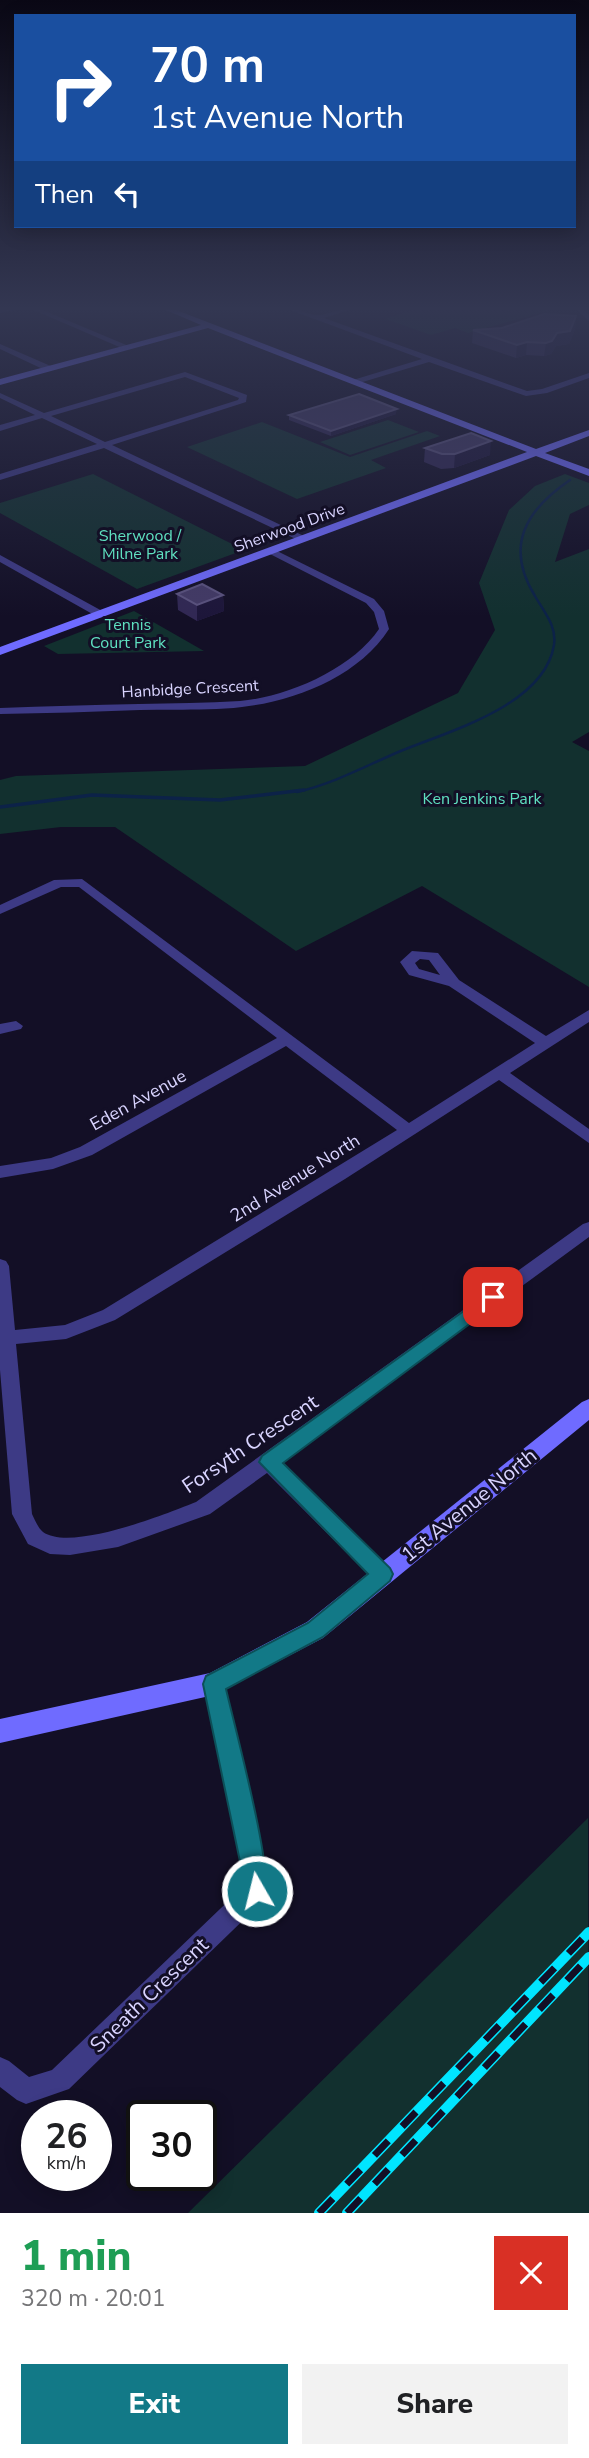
<!DOCTYPE html>
<meta charset="utf-8">
<style>
body{margin:0;font-family:"Nunito Sans",sans-serif;background:#f2f2f2;color:#202124;height:100vh;display:flex;flex-direction:column;font-size:26px;white-space:nowrap}
*{box-sizing:border-box;margin:0}
p{font-size:23px;color:#757577}
.icon{flex:none;width:38px;height:38px;fill:none;stroke:currentColor;stroke-width:2;stroke-linecap:round;stroke-linejoin:round}
.map{position:relative;height:2213px;overflow:hidden}
.details{display:flex;flex-direction:column;background:#fff;flex:1}
.details>*{flex:none}
.banner{position:absolute;left:14px;top:14px;width:562px;height:214px;border-radius:0px;box-shadow:0 4px 18px #0003;background:#1a4fa0;color:#fff;overflow:hidden}
.speed{position:absolute;left:21px;top:2100px;display:flex;gap:14px;font-size:35px;font-weight:700;text-align:center}
.speed>*{display:grid;place-content:center;width:91px;height:91px;border-radius:50%;background:#fff;box-shadow:0 4px 18px #0003;line-height:1}
.speed small{font-size:18px;font-weight:400}
.speed .limit{border:4px solid #111;border-radius:10px;background:#fff;color:#111}
.pin{position:absolute;display:grid;place-items:center;width:60px;height:60px;color:#fff;margin:-30px;border-radius:14px;box-shadow:0 4px 10px #0006}
.me{position:absolute;width:77px;margin:-38px;rotate:352deg;stroke-linejoin:round;filter:drop-shadow(0 0 5px #0008)}
.turn{display:flex;align-items:center;gap:24px;height:147px;padding:0 21px;font-size:32px}
.turn .icon{width:91px;height:91px;stroke-width:2.5}
.turn b{display:block;font-size:49px;line-height:60px}
.then{display:flex;align-items:center;height:66px;padding:0 21px;background:#0003;gap:14px;font-size:26px}
.round{display:grid;place-items:center;flex:none;width:74px;height:74px;border-radius:0px;background:#f2f2f2}
.head{display:flex;align-items:center;justify-content:space-between;height:119px;padding:0 21px}
h1{font-size:42px;font-weight:800;line-height:52px;color:#1e9e55}
.primary-button{display:flex;gap:14px;margin-top:auto;padding:14px 21px}
.primary-button a{flex:1;height:80px;border-radius:0px;background:#127987;color:#fff;font-size:28px;font-weight:800;line-height:80px;text-align:center}
.primary-button a+a{background:#f2f2f2;color:#202124}
.map>svg:first-child{display:block}
</style>
<div class="map">
<svg width="589" height="2213" viewBox="0 0 589 2213">
<rect width="100%" height="100%" fill="#130f26"/>
<!-- green -->
<path fill="#12302f" d="M 419,308 L 558,308 L 468,333 L 455,328 L 431,335 L 385,319 Z
M 388,420 L 419,432 L 350,455 L 320,442 Z
M 262,422 L 350,457 L 427,431 L 440,436 L 371,460 L 386,468 L 297,499 L 187,447 Z
M 93,474 L 244,550 L 137,589 L 0,513 L 0,503 Z
M 565,474 L 589,483 L 589,505 L 570,514 L 555,562 L 589,549 L 589,732 L 572,742 L 589,751 L 589,987 L 422,886 L 296,951 L 115,827 L 61,827 L 0,834 L 0,780 L 16,776 L 305,766 L 458,693 L 495,630 L 479,583 L 509,510 L 535,486 Z
M 134,611 L 204,651 L 58,654 L 44,646 Z
M 588,1818 L 589,2213 L 188,2213 Z"/>
<g fill="none" stroke-linecap="round" stroke-linejoin="round">
<!-- stream-far1 -->
<path stroke="#0c2248" stroke-width="2.5" d="M 297,792 C 332,784 364,767 396,753 C 445,732 544,707 554,645 C 557,626 544,612 535,596 C 504,546 526,510 570,480"/>
<!-- stream -->
<path stroke="#0c2248" stroke-width="3.5" d="M 0,807 L 92,795 L 220,800 L 304,790"/>
<!-- street -->
<path fill="#3d3a85" fill-rule="evenodd" d="M 16,308 L 15,310 L 0,313 L 0,309 Z
M 29,308 L 38,308 L 131,347 L 124,349 Z
M 285,308 C 297,307 309,316 320,315 C 332,313 343,308 355,308 L 324,318 L 527,391 L 542,389 L 589,373 L 589,378 L 547,393 L 526,396 L 429,362 L 356,384 L 353,380 L 422,359 Z
M 575,308 L 582,308 L 589,315 L 589,321 Z
M 0,344 L 53,367 L 54,369 L 47,371 L 0,349 Z
M 185,372 L 247,395 L 246,402 L 112,445 L 306,537 L 306,541 L 300,541 L 104,448 L 0,480 L 0,474 L 97,444 L 42,418 L 0,431 L 0,425 L 35,415 L 0,398 L 0,393 L 44,413 ZM 185,377 L 239,398 L 238,400 L 105,442 L 51,416 Z
M 271,548 L 374,599 L 384,611 L 389,629 C 359,676 296,701 242,707 C 209,711 173,709 140,710 C 93,712 47,713 0,714 L 0,708 C 46,706 93,705 139,704 C 172,703 207,703 240,701 C 287,697 352,669 379,629 L 374,612 L 366,603 L 268,553 L 268,549 Z
M 0,555 L 104,612 L 105,614 L 96,616 L 0,562 Z
M 82,879 L 409,1123 L 535,1043 L 449,986 L 409,975 L 400,962 L 412,951 L 438,953 L 459,980 L 546,1036 L 589,1010 L 589,1022 L 510,1073 L 589,1129 L 589,1143 L 499,1080 L 345,1179 L 115,1320 L 66,1339 L 16,1344 L 32,1514 C 35,1520 38,1528 43,1532 C 71,1552 166,1514 196,1502 L 583,1224 L 589,1222 L 589,1237 L 282,1462 L 390,1568 L 393,1575 L 390,1582 L 383,1584 L 376,1582 L 267,1473 L 210,1514 L 118,1547 L 70,1555 L 50,1554 L 28,1544 L 12,1514 L 0,1370 L 0,1259 L 6,1261 L 9,1266 L 15,1330 L 65,1325 L 103,1310 L 397,1130 L 286,1046 L 92,1155 L 53,1169 L 0,1178 L 0,1166 L 51,1158 L 80,1147 L 277,1038 L 79,887 L 61,887 L 0,914 L 0,905 L 54,880 ZM 420,959 L 429,960 L 440,975 L 419,969 L 415,963 Z
M 16,1021 L 23,1026 L 21,1029 L 0,1034 L 0,1024 Z
M 214,1674 L 222,1677 L 225,1684 C 233,1719 275,1876 265,1899 L 69,2089 L 26,2104 L 17,2100 L 0,2087 L 0,2057 L 9,2061 L 29,2077 L 52,2070 L 244,1886 L 239,1850 L 203,1684 L 206,1677 Z"/>
<!-- secondary -->
<path fill="#6f6bff" fill-rule="evenodd" d="M 161,308 L 171,308 L 536,449 L 589,430 L 589,436 L 545,453 L 589,469 L 589,476 L 536,456 L 0,655 L 0,647 L 527,452 L 208,328 L 0,385 L 0,379 L 201,325 Z
M 589,1399 L 589,1420 L 323,1638 L 214,1695 L 0,1743 L 0,1719 L 210,1673 L 307,1622 L 582,1402 Z"/>
<!-- rail casing -->
<g stroke="#00e5ff" stroke-width="10">
<path id="rail" d="M 319,2213 L 589,1932
M 347,2213 L 589,1957"/>
</g>
<!-- rail -->
<use href="#rail" stroke="#130f26" stroke-width="7" stroke-dasharray="20" stroke-linecap="butt"/>
</g>
<!-- wall -->
<path fill="#312854" d="M 576,316 L 575,329 L 569,344 L 556,346 L 551,354 L 544,356 L 526,355 L 516,358 L 472,343 L 473,330 L 502,328 Z
M 396,414 L 331,436 L 289,420 L 289,415 Z
M 425,448 L 490,455 L 454,468 L 441,469 L 424,462 Z
M 177,594 L 223,595 L 224,611 L 197,621 L 178,610 Z"/>
<!-- shaded-wall -->
<path fill="#1d163a" d="M 576,316 L 575,329 L 569,344 L 556,346 L 551,354 L 544,356 L 546,343 Z
M 527,342 L 526,355 L 516,358 L 517,345 Z
M 397,409 L 396,414 L 331,436 L 331,431 Z
M 491,441 L 490,455 L 454,468 L 455,454 Z
M 223,595 L 224,611 L 197,621 L 197,605 Z"/>
<!-- building -->
<path fill="#433a66" stroke="#5a527e" stroke-width="2" d="M 544,314 L 576,316 L 570,331 L 557,333 L 552,341 L 546,343 L 527,342 L 517,345 L 473,330 L 502,328 Z
M 359,394 L 397,409 L 331,431 L 289,415 Z
M 471,433 L 491,441 L 455,454 L 442,454 L 425,448 Z
M 202,584 L 223,595 L 197,605 L 177,594 Z"/>
<!-- sky -->
<linearGradient id="sky" x2="0" y2="1"><stop stop-color="#0a0815"/><stop offset="0.5" stop-color="#333752"/><stop offset="1" stop-color="#333752" stop-opacity="0"/></linearGradient>
<rect width="589" height="617" fill="url(#sky)"/>
<!-- route -->
<path fill="#127987" stroke="#0c4f58" stroke-width="2" d="M 493,1290 L 499,1292 L 502,1297 L 499,1302 L 283,1463 L 390,1568 L 393,1574 L 390,1581 L 323,1637 L 226,1689 C 234,1724 275,1876 265,1900 L 257,1903 L 248,1900 L 203,1684 L 206,1676 L 308,1623 L 368,1574 L 259,1462 L 262,1456 Z"/>
<g text-anchor="middle" stroke-width="6" stroke-linejoin="round" paint-order="stroke">
<!-- far-street labels -->
<g font-size="16" fill="#d9d4ff" stroke="#130f26">
<text transform="translate(289 527) rotate(-20)" y="6">Sherwood Drive</text>
<text transform="translate(190 688) rotate(-3)" y="6">Hanbidge Crescent</text>
</g>
<!-- far-park labels -->
<g font-size="16" fill="#5fe0c0" stroke="#130f26">
<text x="140" y="541">Sherwood /<tspan x="140" dy="18">Milne Park</tspan></text>
<text x="128" y="630">Tennis<tspan x="128" dy="18">Court Park</tspan></text>
<text x="482" y="804">Ken Jenkins Park</text>
</g>
<!-- street labels -->
<g font-size="18" fill="#d9d4ff" stroke="#130f26">
<text transform="translate(138 1100) rotate(-29)" y="6">Eden Avenue</text>
<text transform="translate(295 1178) rotate(-32)" y="6">2nd Avenue North</text>
</g>
<!-- near-street labels -->
<g font-size="21" fill="#d9d4ff" stroke="#130f26">
<text transform="translate(250 1444) rotate(-34)" y="7">Forsyth Crescent</text>
<text transform="translate(469 1505) rotate(-39)" y="7">1st Avenue North</text>
<text transform="translate(149 1995) rotate(-44)" y="7">Sneath Crescent</text>
</g>
</g>
</svg>
<div class="speed"><div>26<small>km/h</small></div><div class="limit">30</div></div>
<div class="pin" style="left:493px;top:1297px;background:#d93025"><svg class="icon" aria-label="arrive" viewBox="0 0 24 24"><path d="M6 21V4h12l-3 4 3 4H6"/></svg></div>
<svg class="me" style="left:257px;top:1891px" viewBox="-20 -20 40 40"><circle r="17" fill="#127987" stroke="#fff" stroke-width="3"/><path d="M0-11L8 9 0 5-8 9z" fill="#fff"/></svg>
<div class="banner">
<div class="turn"><svg class="icon" aria-label="right" viewBox="0 0 24 24"><path d="M7 20v-9h11M14 6l5 5-5 5"/></svg><div><b>70 m</b>1st Avenue North</div></div>
<div class="then">Then<svg class="icon" aria-label="left" viewBox="0 0 24 24"><path d="M17 20v-9H6M10 6l-5 5 5 5"/></svg></div>
</div>
</div>
<section class="details">
<div class="head"><div><h1>1 min</h1><p>320 m · 20:01</p></div><a class="round" style="background:#d93025;color:#fff"><svg class="icon" aria-label="close" viewBox="0 0 24 24"><path d="M6 6l12 12M18 6L6 18"/></svg></a></div>
<div class="primary-button"><a>Exit</a><a>Share</a></div>
</section>
